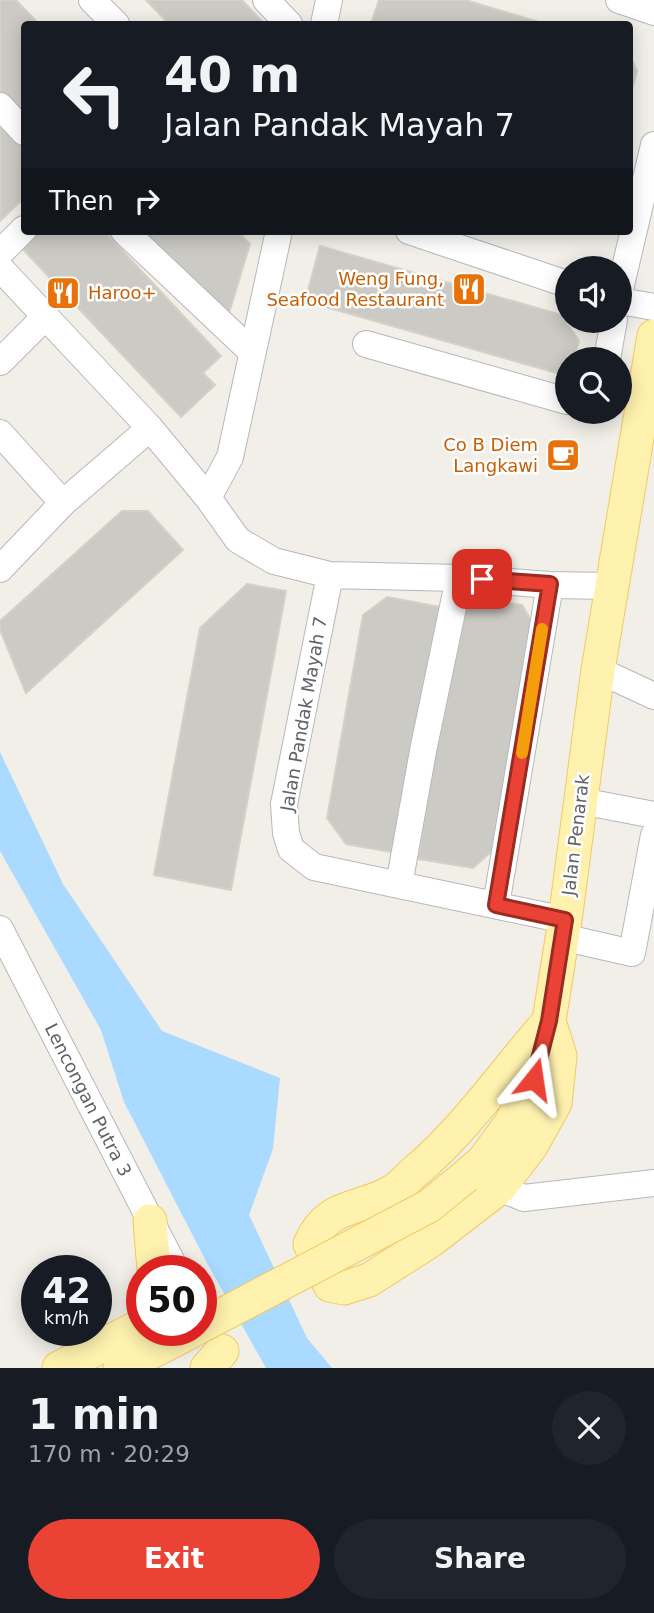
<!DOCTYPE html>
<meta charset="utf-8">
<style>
body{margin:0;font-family:"DejaVu Sans",sans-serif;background:#20242c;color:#f1f3f6;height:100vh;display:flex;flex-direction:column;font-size:26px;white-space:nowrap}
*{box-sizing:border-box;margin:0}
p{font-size:23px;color:#9ea1a6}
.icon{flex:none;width:38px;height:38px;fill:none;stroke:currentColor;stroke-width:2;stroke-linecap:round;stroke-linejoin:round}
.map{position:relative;height:1368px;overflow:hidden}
.side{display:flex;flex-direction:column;background:#171b24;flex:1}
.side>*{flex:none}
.banner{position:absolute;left:21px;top:21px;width:612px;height:214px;border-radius:7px;box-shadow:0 4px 18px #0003;background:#171b24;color:#f1f3f6;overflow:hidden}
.buttons{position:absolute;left:555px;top:256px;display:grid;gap:14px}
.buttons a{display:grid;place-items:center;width:77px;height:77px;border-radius:50%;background:#171b24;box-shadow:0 4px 18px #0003;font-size:35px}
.speed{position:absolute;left:21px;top:1255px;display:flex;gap:14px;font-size:35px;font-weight:700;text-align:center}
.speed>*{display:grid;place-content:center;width:91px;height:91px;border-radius:50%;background:#171b24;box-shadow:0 4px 18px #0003;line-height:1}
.speed small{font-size:18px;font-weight:400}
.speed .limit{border:10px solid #d22;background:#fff;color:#111}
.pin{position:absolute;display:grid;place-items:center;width:60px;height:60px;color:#fff;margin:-30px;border-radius:14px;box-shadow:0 4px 10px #0006}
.me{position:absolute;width:77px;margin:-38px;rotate:15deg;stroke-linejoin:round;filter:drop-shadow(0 0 5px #0008)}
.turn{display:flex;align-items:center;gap:24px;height:147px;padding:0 28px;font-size:32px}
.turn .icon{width:91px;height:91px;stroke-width:2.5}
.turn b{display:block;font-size:49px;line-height:60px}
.then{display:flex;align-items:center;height:66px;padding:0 28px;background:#0003;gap:14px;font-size:26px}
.round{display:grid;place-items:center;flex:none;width:74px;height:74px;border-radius:37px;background:#20242c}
.summary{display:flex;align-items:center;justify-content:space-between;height:119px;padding:0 28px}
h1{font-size:42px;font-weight:700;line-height:52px}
.button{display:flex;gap:14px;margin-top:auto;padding:14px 28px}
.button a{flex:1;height:80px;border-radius:42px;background:#ea4335;color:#fff;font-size:28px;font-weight:700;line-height:80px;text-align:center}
.button a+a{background:#20242c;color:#f1f3f6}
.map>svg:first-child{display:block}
</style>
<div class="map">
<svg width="654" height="1368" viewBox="0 0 654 1368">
<rect width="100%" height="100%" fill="#f1efe8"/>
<!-- water -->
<path fill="#aadaff" d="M 0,752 L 63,884 L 162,1031 L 280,1078 L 273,1149 L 249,1215 L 307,1338 L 332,1368 L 266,1368 L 207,1263 L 124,1102 L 101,1030 L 0,851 Z"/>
<!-- building -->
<path fill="#cccac5" stroke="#d6d1c6" stroke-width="2" d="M 0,0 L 16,0 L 39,24 L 24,24 L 24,117 L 0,91 Z
M 146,0 L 242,0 L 265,24 L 169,24 Z
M 379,0 L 465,0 L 546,24 L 371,24 Z
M 630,56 L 637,71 L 630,96 Z
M 0,120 L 24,146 L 24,198 L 0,221 Z
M 27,231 L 104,231 L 221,356 L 203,373 L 215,385 L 181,417 L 16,242 Z
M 137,231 L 237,231 L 250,244 L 226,323 Z
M 320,246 L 562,315 L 579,341 L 574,359 L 567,359 L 567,376 L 305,301 Z
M 122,511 L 148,511 L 183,550 L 26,693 L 0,630 L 0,621 Z
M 247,584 L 286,591 L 231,890 L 154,875 L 200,628 Z
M 461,595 L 522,605 L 536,629 L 500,844 L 473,868 L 418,859 Z
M 387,597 L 446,608 L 403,854 L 346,844 L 327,818 L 363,615 Z"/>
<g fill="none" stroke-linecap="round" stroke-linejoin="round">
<!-- minor casing -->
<g stroke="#b5b8bc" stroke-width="28">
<path id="minor" d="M 92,0 L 116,24
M 266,0 L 289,24
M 619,0 L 654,12
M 324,24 L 329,0
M 0,106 L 24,132
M 124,231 L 252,352
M 409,231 L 567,284
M 0,253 L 24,229
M 0,268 L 150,428 L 208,498 L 238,540 L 274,561 L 330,575 L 284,804 L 286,833 L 291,849 L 314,867 L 565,920
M 620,289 L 654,145
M 620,301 L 654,307
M 366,344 L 567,401
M 607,359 L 614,320
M 0,362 L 45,317
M 0,433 L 63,503
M 208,498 L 230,457 L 279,231
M 0,569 L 63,503 L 150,428
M 330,575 L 459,578 L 550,585 L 611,586
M 598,670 L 654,696
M 581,801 L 654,815
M 399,885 L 423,751 L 459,578
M 496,905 L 550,585
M 0,929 L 176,1270
M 562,937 L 632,953 L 654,835
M 499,1188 L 524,1198 L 654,1183"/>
</g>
<!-- major casing -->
<g stroke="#f2c960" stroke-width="35">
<path id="major" d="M 549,1021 L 560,1056 L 555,1103 L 531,1146 L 499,1188 L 430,1241 L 369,1280 L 344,1288 L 330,1285 L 310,1244 C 328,1202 360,1211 393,1191 C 402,1186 409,1176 417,1170 C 468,1126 505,1071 549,1021 Z
M 466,1176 L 484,1160 L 511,1123 L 534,1079 L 549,1021 L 565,920 L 598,670 L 654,336
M 150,1221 L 154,1270
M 59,1368 L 142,1325
M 120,1368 L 194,1330
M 207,1368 L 222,1351"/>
</g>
<!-- minor -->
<use href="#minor" stroke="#fff" stroke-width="26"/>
<!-- major -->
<use href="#major" stroke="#fff2af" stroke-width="33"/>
<!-- major-bridge casing -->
<g stroke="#f2c960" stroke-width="35" stroke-linecap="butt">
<path id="major-bridge" d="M 201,1326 L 429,1206 L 466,1176"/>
</g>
<!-- major-bridge -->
<use href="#major-bridge" stroke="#fff2af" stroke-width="33"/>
</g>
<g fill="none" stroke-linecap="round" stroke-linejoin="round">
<!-- route casing -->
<g stroke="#982c22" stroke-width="18">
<path id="route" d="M 482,579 L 550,584 L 496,905 L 565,920 L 549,1021 L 534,1079"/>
</g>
<!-- route -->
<use href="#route" stroke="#ea4335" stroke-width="12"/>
<!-- slow -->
<path stroke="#f59e0b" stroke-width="12" d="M 522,753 L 542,629"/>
</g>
<!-- icons -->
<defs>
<g id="restaurant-square" transform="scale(1.75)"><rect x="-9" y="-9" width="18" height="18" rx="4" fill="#e8710a" stroke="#fff"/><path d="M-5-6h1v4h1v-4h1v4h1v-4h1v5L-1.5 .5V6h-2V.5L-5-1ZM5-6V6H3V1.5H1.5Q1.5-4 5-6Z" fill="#fff"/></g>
<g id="cafe-square" transform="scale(1.75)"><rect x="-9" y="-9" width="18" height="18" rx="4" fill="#e8710a" stroke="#fff"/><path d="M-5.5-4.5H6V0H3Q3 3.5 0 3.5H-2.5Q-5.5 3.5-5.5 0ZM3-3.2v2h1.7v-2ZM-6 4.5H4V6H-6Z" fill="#fff"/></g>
</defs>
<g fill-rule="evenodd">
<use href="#restaurant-square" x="469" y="289"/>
<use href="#restaurant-square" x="63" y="293"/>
<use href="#cafe-square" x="563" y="455"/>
</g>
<g text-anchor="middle" stroke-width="5" stroke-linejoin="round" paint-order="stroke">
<!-- food labels -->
<g font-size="18" fill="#c56008" stroke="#fff" text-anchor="end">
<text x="444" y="285">Weng Fung,<tspan x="444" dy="21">Seafood Restaurant</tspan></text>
<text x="88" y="299" text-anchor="start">Haroo+</text>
<text x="538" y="451">Co B Diem<tspan x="538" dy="21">Langkawi</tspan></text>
</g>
<!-- street labels -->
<g font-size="18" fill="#5f6368" stroke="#fff">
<text transform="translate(304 714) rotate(-80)" y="6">Jalan Pandak Mayah 7</text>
<text transform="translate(576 835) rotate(-83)" y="6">Jalan Penarak</text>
<text transform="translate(88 1100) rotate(63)" y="6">Lencongan Putra 3</text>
</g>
</g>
</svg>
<div class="buttons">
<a><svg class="icon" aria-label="sound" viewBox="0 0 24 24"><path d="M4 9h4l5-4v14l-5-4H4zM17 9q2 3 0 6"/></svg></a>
<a><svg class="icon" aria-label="search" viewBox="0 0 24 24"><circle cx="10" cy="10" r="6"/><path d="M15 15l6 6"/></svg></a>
</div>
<div class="speed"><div>42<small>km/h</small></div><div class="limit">50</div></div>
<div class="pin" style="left:482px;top:579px;background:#d93025"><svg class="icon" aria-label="arrive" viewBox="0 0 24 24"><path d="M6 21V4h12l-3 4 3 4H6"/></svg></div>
<svg class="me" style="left:534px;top:1079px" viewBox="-20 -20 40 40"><path d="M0-17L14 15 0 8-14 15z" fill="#ea4335" stroke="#fff" stroke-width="4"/></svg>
<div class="banner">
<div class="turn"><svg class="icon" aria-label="left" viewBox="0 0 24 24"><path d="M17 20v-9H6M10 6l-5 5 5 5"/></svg><div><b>40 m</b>Jalan Pandak Mayah 7</div></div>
<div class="then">Then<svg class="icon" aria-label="right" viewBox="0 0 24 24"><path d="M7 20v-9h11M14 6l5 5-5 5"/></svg></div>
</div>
</div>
<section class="side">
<div class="summary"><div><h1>1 min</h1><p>170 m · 20:29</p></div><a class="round"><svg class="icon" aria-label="close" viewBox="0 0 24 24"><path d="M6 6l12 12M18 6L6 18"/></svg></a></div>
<div class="button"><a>Exit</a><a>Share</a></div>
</section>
